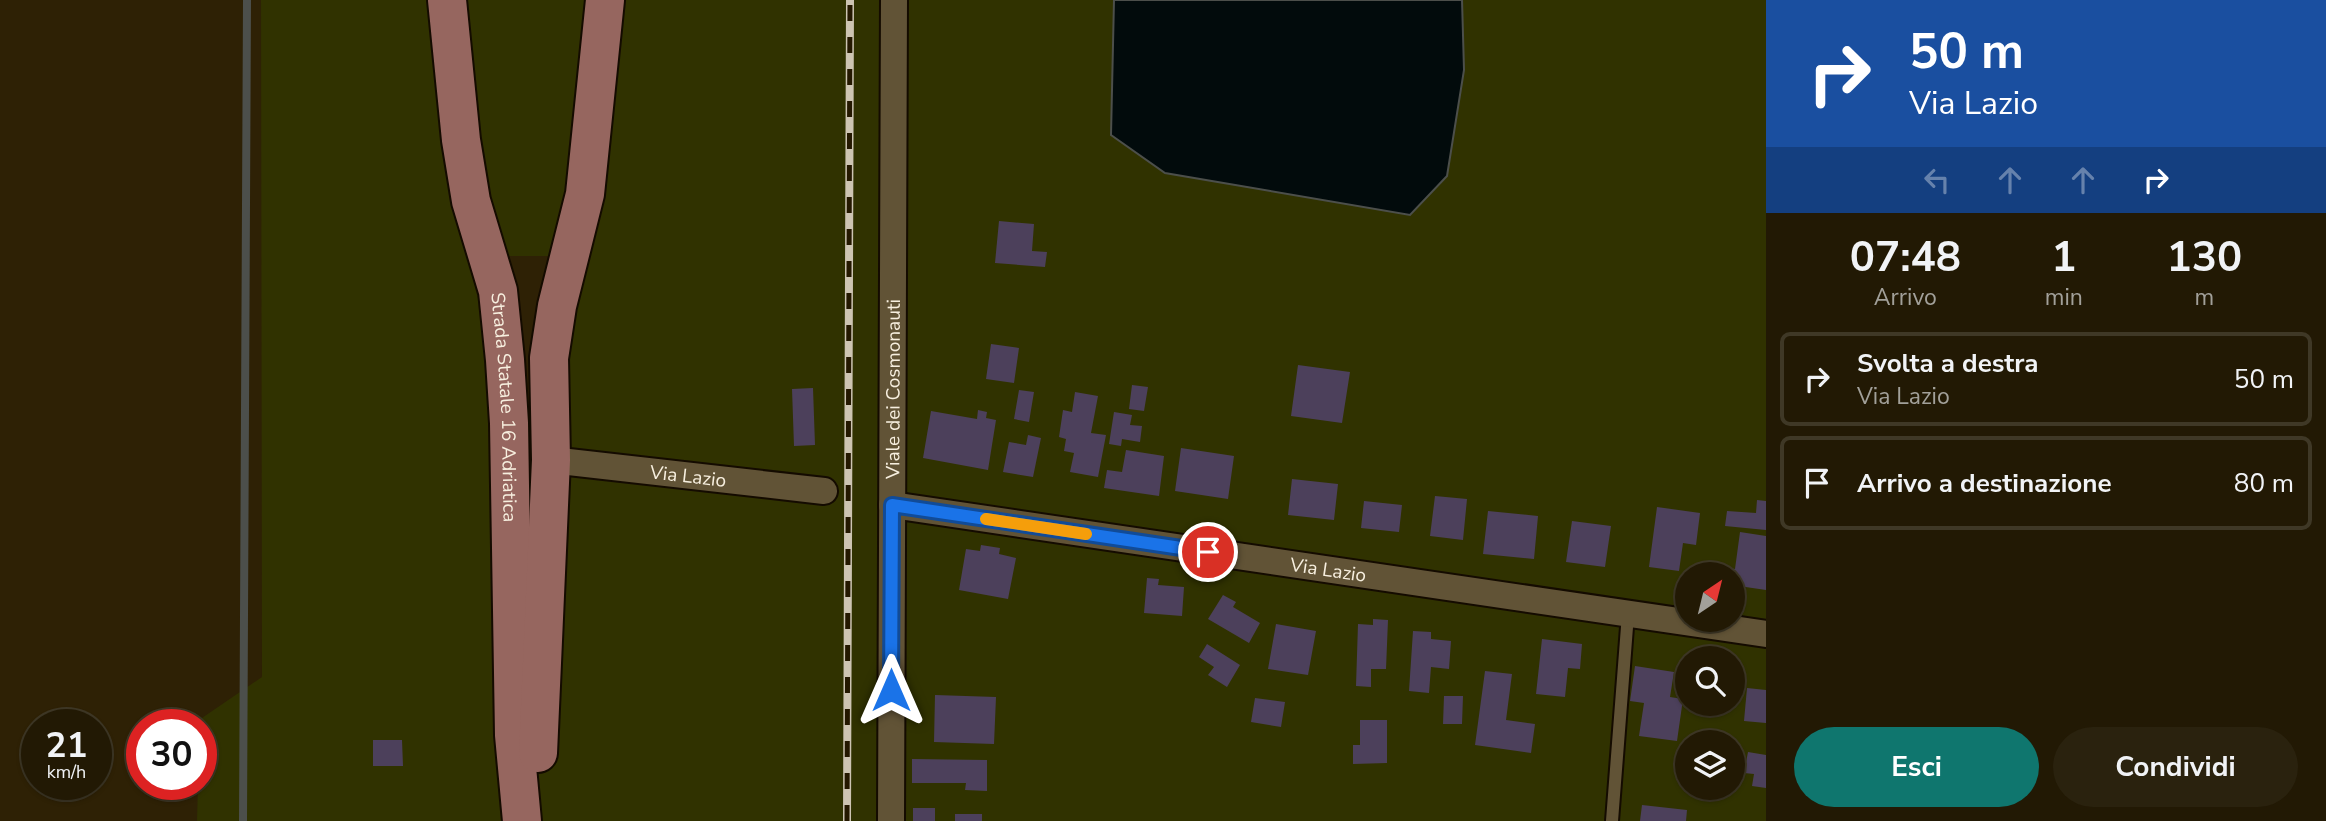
<!DOCTYPE html>
<html lang="it">
<style>
body{margin:0;font-family:"Nunito Sans",sans-serif;background:#2a220e;color:#f1f3f6;height:100vh;display:flex;flex-direction:column;font-size:26px;white-space:nowrap}
*{box-sizing:border-box;margin:0}
p{font-size:23px;color:#a2a09a}
.icon{flex:none;width:38px;height:38px;fill:none;stroke:currentColor;stroke-width:2;stroke-linecap:round;stroke-linejoin:round}
.map{position:relative;flex:1;overflow:hidden}
.drawer{display:flex;flex-direction:column;background:#221904;width:560px}
.drawer>*{flex:none}
.guide{background:#1a4fa0;color:#fff;overflow:hidden}
.needle{width:46px;rotate:35deg}
.controls{position:absolute;left:1675px;top:562px;display:grid;gap:14px}
.controls a{display:grid;place-items:center;width:70px;height:70px;border-radius:50%;background:#221904;box-shadow:0 2px 5px #0004,0 0 0 2px #3f3826;font-size:35px}
.speed{position:absolute;left:21px;top:709px;display:flex;gap:14px;font-size:35px;font-weight:700;text-align:center}
.speed>*{display:grid;place-content:center;width:91px;height:91px;border-radius:50%;background:#221904;box-shadow:0 2px 5px #0004,0 0 0 2px #3f3826;line-height:1}
.speed small{font-size:18px;font-weight:400}
.speed .limit{border:10px solid #d22;background:#fff;color:#111}
.pin{position:absolute;display:grid;place-items:center;width:60px;height:60px;color:#fff;margin:-30px;border:4px solid #fff;border-radius:50%;box-shadow:0 2px 7px #0007}
.me{position:absolute;width:77px;margin:-38px;rotate:0deg;stroke-linejoin:round;filter:drop-shadow(0 0 5px #0008)}
.turn{display:flex;align-items:center;gap:24px;height:147px;padding:0 28px;font-size:32px}
.turn .icon{width:91px;height:91px;stroke-width:2.5}
.turn b{display:block;font-size:49px;line-height:60px}
.lanes{display:flex;align-items:center;height:66px;padding:0 28px;background:#0003;justify-content:center;gap:35px;direction:ltr}
.lanes .off{opacity:.35}
.eta{display:flex;justify-content:space-evenly;align-items:center;height:119px;text-align:center}
.eta b{font-size:42px;font-weight:700;line-height:49px}
.cta{display:flex;gap:14px;margin-top:auto;padding:14px 28px}
.cta a{flex:1;height:80px;border-radius:42px;background:#0f766e;color:#fff;font-size:28px;font-weight:700;line-height:80px;text-align:center}
.cta a+a{background:#2a220e;color:#f1f3f6}
ul{padding:0;list-style:none}
li{display:flex;align-items:center;gap:21px;height:94px;margin:0 14px 10px;padding:0 14px;border:4px solid #3f3826;border-radius:10px}
li div{flex:1}
li b{display:block;font-size:26px}
li em{font-style:normal}
main{display:flex;flex:1;min-height:0}
.map>svg:first-child{display:block}
</style>
<main>
<div class="map">
<svg width="1766" height="821" viewBox="0 0 1766 821">
<rect width="100%" height="100%" fill="#2e2105"/>
<!-- green -->
<path fill="#303200" fill-rule="evenodd" d="M 261,0 L 428,0 L 455,209 L 482,314 L 491,418 L 500,687 L 621,0 L 1766,0 L 1766,821 L 197,821 L 198,784 L 201,784 L 199,720 L 262,677 ZM 1687,574 L 1732,574 L 1732,620 L 1687,620 ZM 1687,658 L 1732,658 L 1732,704 L 1687,704 ZM 1687,742 L 1732,742 L 1732,788 L 1687,788 Z
M 463,0 L 589,0 L 577,153 L 555,256 L 502,256 L 479,174 Z"/>
<!-- water -->
<path fill="#020b0c" stroke="#4c4f4b" stroke-width="2" d="M 1114,0 L 1462,0 L 1464,70 L 1447,176 L 1410,215 L 1165,173 L 1111,135 Z"/>
<g fill="none" stroke-linecap="round" stroke-linejoin="round">
<!-- stream -->
<path stroke="#4c4f4b" stroke-width="8" d="M 243,821 L 247,0"/>
</g>
<!-- building -->
<path fill="#4c405b" d="M 999,221 L 1034,224 L 1032,251 L 1047,252 L 1045,267 L 995,263 Z
M 991,344 L 1019,348 L 1014,383 L 986,379 Z
M 1298,365 L 1350,372 L 1342,423 L 1291,416 Z
M 1132,385 L 1148,387 L 1144,411 L 1129,409 Z
M 813,388 L 815,445 L 794,446 L 792,389 Z
M 1019,390 L 1034,392 L 1029,422 L 1014,419 Z
M 1075,392 L 1098,396 L 1091,433 L 1106,435 L 1098,477 L 1070,472 L 1074,453 L 1064,451 L 1066,439 L 1059,437 L 1063,410 L 1072,412 Z
M 978,410 L 987,412 L 986,418 L 996,420 L 988,470 L 923,458 L 931,411 L 977,419 Z
M 1114,412 L 1132,415 L 1130,425 L 1142,426 L 1140,442 L 1122,439 L 1121,446 L 1109,444 Z
M 1028,435 L 1041,438 L 1033,477 L 1003,472 L 1009,442 L 1026,445 Z
M 1181,448 L 1234,456 L 1228,499 L 1175,491 Z
M 1126,450 L 1164,456 L 1159,496 L 1104,488 L 1107,470 L 1122,472 Z
M 1292,479 L 1338,484 L 1334,520 L 1288,515 Z
M 1435,496 L 1467,499 L 1463,540 L 1430,536 Z
M 1757,500 L 1766,501 L 1766,530 L 1725,526 L 1727,511 L 1756,513 Z
M 1364,501 L 1402,505 L 1399,532 L 1361,528 Z
M 1657,507 L 1700,513 L 1696,545 L 1683,543 L 1679,571 L 1649,567 Z
M 1488,511 L 1538,516 L 1534,559 L 1483,554 Z
M 1572,521 L 1611,526 L 1605,567 L 1566,562 Z
M 1740,532 L 1766,536 L 1766,590 L 1732,585 L 1732,574 L 1709,574 L 1710,565 L 1735,569 Z
M 981,545 L 1000,548 L 999,554 L 1016,558 L 1008,599 L 959,590 L 966,549 L 980,551 Z
M 1147,578 L 1159,579 L 1158,585 L 1184,587 L 1182,616 L 1144,613 Z
M 1223,595 L 1236,602 L 1233,607 L 1260,623 L 1249,643 L 1208,619 Z
M 1373,619 L 1388,620 L 1386,669 L 1371,669 L 1371,687 L 1356,686 L 1358,624 L 1373,625 Z
M 1276,624 L 1316,631 L 1308,675 L 1268,669 Z
M 1413,631 L 1431,632 L 1431,639 L 1451,641 L 1449,669 L 1431,667 L 1429,693 L 1409,691 Z
M 1542,639 L 1582,644 L 1580,669 L 1568,668 L 1565,697 L 1536,694 Z
M 1207,644 L 1240,665 L 1227,687 L 1208,675 L 1214,667 L 1199,657 Z
M 1635,666 L 1674,672 L 1670,697 L 1683,699 L 1677,741 L 1639,736 L 1644,703 L 1630,701 Z
M 1485,671 L 1512,674 L 1506,720 L 1535,724 L 1531,753 L 1475,745 Z
M 1747,688 L 1766,690 L 1766,723 L 1744,721 Z
M 935,695 L 996,697 L 994,744 L 934,742 Z
M 1444,696 L 1463,696 L 1462,724 L 1443,724 Z
M 1255,698 L 1285,702 L 1281,727 L 1251,722 Z
M 1360,720 L 1387,720 L 1387,763 L 1353,764 L 1353,745 L 1360,745 Z
M 373,740 L 402,740 L 403,766 L 373,766 Z
M 1748,752 L 1766,755 L 1766,788 L 1752,786 L 1754,774 L 1744,773 Z
M 912,759 L 987,760 L 987,791 L 965,790 L 966,783 L 912,783 Z
M 1642,805 L 1687,810 L 1686,821 L 1640,821 Z
M 913,808 L 935,808 L 935,821 L 913,821 Z
M 955,814 L 982,814 L 982,821 L 955,821 Z"/>
<g fill="none" stroke-linecap="round" stroke-linejoin="round">
<!-- lane casing -->
<g stroke="#140b00" stroke-width="16">
<path id="lane" d="M 1612,821 L 1628,614"/>
</g>
<!-- street casing -->
<g stroke="#140b00" stroke-width="30">
<g id="street">
<path id="s1" d="M 551,460 L 824,491"/>
<path id="s2" d="M 892,505 L 1766,634"/>
<path id="s3" d="M 891,821 L 894,0"/>
</g>
</g>
<!-- primary casing -->
<g stroke="#140b00" stroke-width="42">
<g id="primary">
<path id="s4" d="M 447,0 L 461,140 L 471,201 L 498,291 L 505,360 L 509,423 L 514,735 L 522,821"/>
<path d="M 538,753 L 551,460 L 549,358 L 557,306 L 585,194 L 605,0"/>
</g>
</g>
<!-- lane -->
<use href="#lane" stroke="#615336" stroke-width="12"/>
<!-- street -->
<use href="#street" stroke="#615336" stroke-width="26"/>
<!-- primary -->
<use href="#primary" stroke="#96665f" stroke-width="38"/>
<!-- rail casing -->
<g stroke="#cdc4b2" stroke-width="8">
<path id="rail" d="M 847,821 L 850,0"/>
</g>
<!-- rail -->
<use href="#rail" stroke="#241800" stroke-width="5" stroke-dasharray="16" stroke-linecap="butt"/>
</g>
<g fill="none" stroke-linecap="round" stroke-linejoin="round">
<!-- route casing -->
<g stroke="#114b97" stroke-width="18">
<path id="route" d="M 891,690 L 892,505 L 1208,552"/>
</g>
<!-- route -->
<use href="#route" stroke="#1a73e8" stroke-width="12"/>
<!-- slow -->
<path stroke="#f59e0b" stroke-width="12" d="M 986,519 L 1086,534"/>
</g>
<g text-anchor="middle" stroke-width="6" stroke-linejoin="round" paint-order="stroke">
<!-- street labels -->
<g font-size="19" fill="#f7efdf" stroke="#241800">
<text dy="7" stroke="none"><textPath href="#s3" startOffset="432">Viale dei Cosmonauti</textPath></text>
<text dy="7" stroke="none"><textPath href="#s4" startOffset="413">Strada Statale 16 Adriatica</textPath></text>
<text dy="7" stroke="none"><textPath href="#s1" startOffset="138">Via Lazio</textPath></text>
<text dy="7" stroke="none"><textPath href="#s2" startOffset="441">Via Lazio</textPath></text>
</g>
</g>
</svg>
<div class="controls">
<a><svg class="needle" viewBox="-14 -14 28 28"><path d="M0-13l5 13h-10z" fill="#e53935"/><path d="M0 13l5-13h-10z" fill="#a2a09a"/></svg></a>
<a><svg class="icon" aria-label="search" viewBox="0 0 24 24"><circle cx="10" cy="10" r="6"/><path d="M15 15l6 6"/></svg></a>
<a><svg class="icon" aria-label="layers" viewBox="0 0 24 24"><path d="M12 4l9 5-9 5-9-5zM3 14l9 5 9-5"/></svg></a>
</div>
<div class="speed"><div>21<small>km/h</small></div><div class="limit">30</div></div>
<div class="pin" style="left:1208px;top:552px;background:#d93025"><svg class="icon" aria-label="arrive" viewBox="0 0 24 24"><path d="M6 21V4h12l-3 4 3 4H6"/></svg></div>
<svg class="me" style="left:891px;top:690px" viewBox="-20 -20 40 40"><path d="M0-17L14 15 0 8-14 15z" fill="#1a73e8" stroke="#fff" stroke-width="4"/></svg>
</div>
<section class="drawer">
<div class="guide">
<div class="turn"><svg class="icon" aria-label="right" viewBox="0 0 24 24"><path d="M7 20v-9h11M14 6l5 5-5 5"/></svg><div><b>50 m</b>Via Lazio</div></div>
<div class="lanes"><svg class="icon off" aria-label="left" viewBox="0 0 24 24"><path d="M17 20v-9H6M10 6l-5 5 5 5"/></svg><svg class="icon off" aria-label="ahead" viewBox="0 0 24 24"><path d="M12 20V5M6 11l6-6 6 6"/></svg><svg class="icon off" aria-label="ahead" viewBox="0 0 24 24"><path d="M12 20V5M6 11l6-6 6 6"/></svg><svg class="icon" aria-label="right" viewBox="0 0 24 24"><path d="M7 20v-9h11M14 6l5 5-5 5"/></svg></div>
</div>
<div class="eta">
<div><b>07:48</b><p>Arrivo</p></div>
<div><b>1</b><p>min</p></div>
<div><b>130</b><p>m</p></div>
</div>
<ul>
<li><svg class="icon" aria-label="right" viewBox="0 0 24 24"><path d="M7 20v-9h11M14 6l5 5-5 5"/></svg><div><b>Svolta a destra</b><p>Via Lazio</p></div><em>50 m</em></li>
<li><svg class="icon" aria-label="arrive" viewBox="0 0 24 24"><path d="M6 21V4h12l-3 4 3 4H6"/></svg><div><b>Arrivo a destinazione</b></div><em>80 m</em></li>
</ul>
<div class="cta"><a>Esci</a><a>Condividi</a></div>
</section>
</main>
